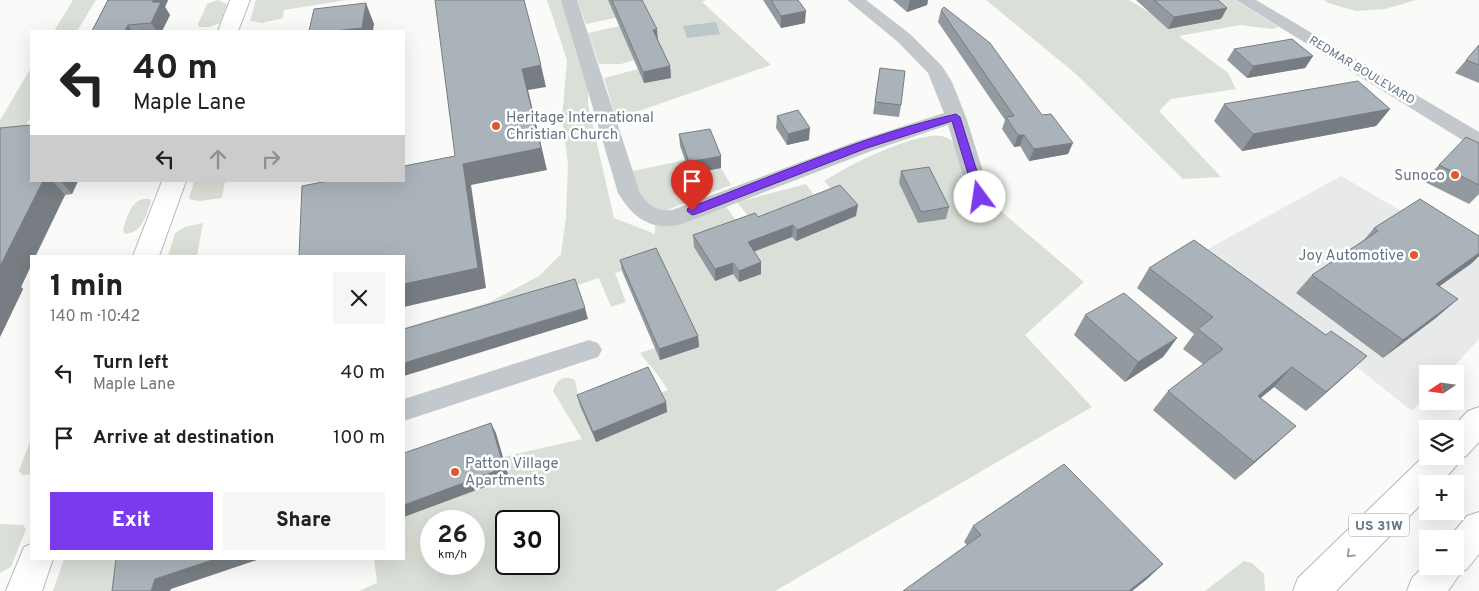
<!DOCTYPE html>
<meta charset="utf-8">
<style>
body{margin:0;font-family:Overpass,sans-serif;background:#f6f6f6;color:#222;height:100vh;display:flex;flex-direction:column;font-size:19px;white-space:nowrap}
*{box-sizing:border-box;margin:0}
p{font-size:16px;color:#767676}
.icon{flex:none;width:28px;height:28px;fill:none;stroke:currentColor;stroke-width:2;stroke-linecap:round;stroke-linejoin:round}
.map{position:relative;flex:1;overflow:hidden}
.details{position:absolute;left:30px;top:255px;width:375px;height:305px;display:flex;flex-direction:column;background:#fff;border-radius:0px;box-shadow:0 5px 20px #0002}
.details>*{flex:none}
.hud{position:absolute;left:30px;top:30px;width:375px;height:152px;border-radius:0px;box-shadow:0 5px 20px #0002;background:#fff;color:#222;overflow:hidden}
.needle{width:32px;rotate:257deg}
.buttons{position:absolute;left:1419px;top:365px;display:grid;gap:10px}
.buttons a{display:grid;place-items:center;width:45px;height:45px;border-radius:0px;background:#fff;box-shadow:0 5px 20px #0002;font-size:25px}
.speed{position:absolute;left:420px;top:510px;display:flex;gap:10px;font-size:25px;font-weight:700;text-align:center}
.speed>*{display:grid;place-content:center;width:65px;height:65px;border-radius:50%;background:#fff;box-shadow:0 5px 20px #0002;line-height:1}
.speed small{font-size:12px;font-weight:400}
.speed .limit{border:2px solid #111;border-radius:8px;background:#fff;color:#111}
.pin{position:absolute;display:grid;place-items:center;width:42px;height:42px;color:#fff;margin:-51px -21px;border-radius:50% 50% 50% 0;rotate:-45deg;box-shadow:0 0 5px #0007}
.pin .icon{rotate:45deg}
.me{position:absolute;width:55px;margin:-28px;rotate:346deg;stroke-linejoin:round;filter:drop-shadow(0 0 4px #0008)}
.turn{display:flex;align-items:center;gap:18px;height:105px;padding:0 20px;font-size:22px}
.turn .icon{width:65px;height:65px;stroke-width:2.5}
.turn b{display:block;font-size:35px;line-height:42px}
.lanes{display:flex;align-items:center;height:48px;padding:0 20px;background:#0003;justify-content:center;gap:25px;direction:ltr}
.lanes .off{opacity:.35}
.round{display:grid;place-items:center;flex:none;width:52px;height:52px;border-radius:0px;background:#f6f6f6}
.headline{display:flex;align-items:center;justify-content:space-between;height:85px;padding:0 20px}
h1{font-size:30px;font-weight:800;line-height:38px}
.button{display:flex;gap:10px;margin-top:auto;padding:10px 20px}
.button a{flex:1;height:58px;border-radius:0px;background:#7c3aed;color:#fff;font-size:20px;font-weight:800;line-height:58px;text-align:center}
.button a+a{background:#f6f6f6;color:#222}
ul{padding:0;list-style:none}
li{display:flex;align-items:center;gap:15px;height:65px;padding:0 20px}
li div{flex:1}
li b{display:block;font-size:19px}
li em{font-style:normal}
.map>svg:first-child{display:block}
</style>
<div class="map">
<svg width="1479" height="591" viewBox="0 0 1479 591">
<rect width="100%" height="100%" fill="#fafaf8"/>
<!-- built -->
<path fill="#e8e9e9" d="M 1341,176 L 1479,256 L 1479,339 L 1447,374 L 1428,374 L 1427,395 L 1412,411 L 1208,249 Z"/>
<!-- green -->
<path fill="#dadfd7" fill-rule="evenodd" d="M 73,0 L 96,0 L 77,31 L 54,31 Z
M 218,0 L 227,4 L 220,23 L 209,27 L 199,27 L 198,24 L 207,4 Z
M 256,0 L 347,0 L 284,10 L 283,18 L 262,23 L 250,21 Z
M 547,0 L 562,0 L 588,86 L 588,104 L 614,218 L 655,234 L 655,226 L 671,224 L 725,205 L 742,229 L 748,254 L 755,225 L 737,202 L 806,184 L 820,204 L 839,197 L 824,181 C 851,164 898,141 930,136 C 940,134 948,137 955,143 L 988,200 L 1084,282 L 1025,335 L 1092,407 L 775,591 L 359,591 L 377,583 L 374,559 L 404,559 L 404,517 L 508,478 L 503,457 L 582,439 L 553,391 C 556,380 564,374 575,380 L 580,406 L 596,442 L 658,394 L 668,390 C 659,375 650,366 640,353 L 655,348 L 657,260 L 615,273 L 626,302 L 611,307 L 599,278 L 404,342 L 404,328 L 490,302 L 539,276 L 561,254 L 566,217 L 568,164 L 562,119 L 567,60 ZM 431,521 L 474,521 L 474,564 L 431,564 ZM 506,521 L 549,521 L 549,564 L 506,564 Z
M 577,0 L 706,0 L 702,2 L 771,65 L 616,119 L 604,78 L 638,69 L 637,59 L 621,64 L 599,64 L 588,33 L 620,26 L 643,12 L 586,24 Z
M 986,0 L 1129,0 L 1152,14 L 1169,29 L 1223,19 L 1199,0 L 1235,0 L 1279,27 L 1272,29 L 1240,25 L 1179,36 L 1228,73 L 1236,89 L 1171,99 L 1159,111 L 1221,177 L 1183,179 L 1076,74 Z
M 1324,0 L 1416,0 L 1385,9 L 1356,11 L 1328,3 Z
M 31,68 L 31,116 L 27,123 L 30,127 L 0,142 L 0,120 Z
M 685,160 L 690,174 L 721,168 L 731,185 L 662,212 C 642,205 637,190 633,171 Z
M 194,181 L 225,181 L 222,198 L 199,201 L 189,199 Z
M 143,199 L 150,199 L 151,202 C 145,217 143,232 125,234 L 123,230 C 127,219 129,203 143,199 Z
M 203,223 L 197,256 L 168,256 L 175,233 L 185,227 Z
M 31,439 L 31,474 L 22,475 L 19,471 Z
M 0,524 L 23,525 L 26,529 L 11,567 L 0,573 Z
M 64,559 L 125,559 L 123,591 L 53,591 Z
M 1244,561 L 1252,563 L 1264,574 L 1265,591 L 1205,591 Z"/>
<!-- water -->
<path fill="#bbc7cb" d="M 716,22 L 720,34 L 687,38 L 683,26 Z"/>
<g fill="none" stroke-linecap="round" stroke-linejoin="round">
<!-- secondary casing -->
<g stroke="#b3babf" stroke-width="2">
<path id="secondary" d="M 230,0 L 250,0 L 238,31 L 218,31 Z
M 162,181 L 186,181 L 159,256 L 133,256 Z
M 31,544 L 31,559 L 53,559 L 42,591 L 6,591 L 24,547 Z"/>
</g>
<!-- trunk casing -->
<g stroke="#b4b9bd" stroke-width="2">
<path id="trunk" d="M 1479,407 L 1479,442 L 1466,456 L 1460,458 L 1456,466 L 1440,484 L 1428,484 L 1428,497 L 1336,591 L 1293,591 L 1298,578 L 1428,452 L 1428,456 L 1455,456 L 1455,429 L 1451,429 L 1468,411 Z
M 1479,512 L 1479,554 L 1467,569 L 1462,571 L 1448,591 L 1407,591 L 1412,578 L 1428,562 L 1428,566 L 1455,566 L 1455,539 L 1448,539 L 1467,516 Z"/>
</g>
<!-- minor -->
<path fill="#c3c8cc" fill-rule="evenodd" d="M 561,0 L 577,0 L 640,193 C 648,205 656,212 672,210 L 857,141 L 944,113 L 928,73 L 898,42 L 847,0 L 866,0 L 910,34 L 942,66 L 952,82 L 966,117 L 991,197 L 988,202 L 980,204 L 972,202 L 969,197 L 948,125 L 871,151 L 682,224 C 652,232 633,218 618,193 Z
M 1236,0 L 1256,0 L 1479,132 L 1479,148 L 1472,146 Z
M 589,340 L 598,343 L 602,350 L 598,357 L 404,421 L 404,399 Z"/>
<!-- secondary -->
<use href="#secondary" fill="#fff" fill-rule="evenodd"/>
<!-- trunk -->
<use href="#trunk" fill="#fff" fill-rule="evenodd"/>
</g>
<!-- wall -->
<path fill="#929a9f" d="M 108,0 L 168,0 L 165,7 L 170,15 L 162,31 L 92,31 Z
M 608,0 L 642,0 L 658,41 L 670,66 L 671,78 L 644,83 Z
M 763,0 L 798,0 L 805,23 L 781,28 Z
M 893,0 L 928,0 L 927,5 L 907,12 Z
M 1136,0 L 1218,0 L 1227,8 L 1221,19 L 1168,29 Z
M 941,10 L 1068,154 L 1029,161 L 1020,146 L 1014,147 L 1002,129 L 1005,120 L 938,22 Z
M 1479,45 L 1479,83 L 1455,73 Z
M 1234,49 L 1313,56 L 1305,68 L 1247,78 L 1227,60 Z
M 880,68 L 901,105 L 899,117 L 873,114 Z
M 1224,104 L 1390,109 L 1376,126 L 1242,151 L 1214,121 Z
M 777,116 L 809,140 L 787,145 L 776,128 Z
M 679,134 L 721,168 L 690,174 L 680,146 Z
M 1479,143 L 1479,194 L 1469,204 L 1423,181 L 1439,165 Z
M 901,171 L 949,207 L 946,219 L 918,223 L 899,183 Z
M 31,181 L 78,181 L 72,194 L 65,195 L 21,287 L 23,289 L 0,337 Z
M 856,216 L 796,241 L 792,237 L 754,251 L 761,274 L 739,282 L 733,274 L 715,281 L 694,247 L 693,235 L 758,217 Z
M 1374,228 L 1472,263 L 1439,286 L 1437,317 L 1383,358 L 1296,293 L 1312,275 L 1364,240 Z
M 620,260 L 698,336 L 699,347 L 660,360 L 622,271 Z
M 1149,268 L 1326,335 L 1367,356 L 1346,375 L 1306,411 L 1274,387 L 1260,398 L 1276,444 L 1235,480 L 1153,410 L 1168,391 L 1203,364 L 1183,349 L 1194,334 L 1137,288 Z
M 1085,315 L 1177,338 L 1163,357 L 1125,382 L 1074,335 Z
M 577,395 L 666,402 L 667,412 L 596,442 L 580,406 Z
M 973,526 L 1163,564 L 1147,579 L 1132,591 L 903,591 L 967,545 L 964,542 Z"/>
<!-- shaded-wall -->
<path fill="#777d82" d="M 154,0 L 168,0 L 165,7 L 170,15 L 162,31 L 157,31 L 151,23 L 152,2 Z
M 910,0 L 928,0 L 927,5 L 907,12 Z
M 366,3 L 374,24 L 373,31 L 334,31 Z
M 1227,8 L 1221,19 L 1168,29 L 1174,17 Z
M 806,11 L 805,23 L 781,28 L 781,16 Z
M 128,25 L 132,31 L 125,31 Z
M 657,29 L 658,41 L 653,30 Z
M 1313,56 L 1305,68 L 1247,78 L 1253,66 Z
M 541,65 L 546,87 L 528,90 L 547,170 L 471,185 L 486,288 L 404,307 L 404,284 L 463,164 L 522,69 Z
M 670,66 L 671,78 L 644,83 L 643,72 Z
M 1390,109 L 1376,126 L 1242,151 L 1253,134 Z
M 810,128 L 809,140 L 787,145 L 788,134 Z
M 1018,135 L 1024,135 L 1020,146 L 1014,147 Z
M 1073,143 L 1068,154 L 1029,161 L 1034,149 Z
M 721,156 L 721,168 L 690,174 L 689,162 Z
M 43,181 L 53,181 L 65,195 L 35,256 L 31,256 L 31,265 L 21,287 L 23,289 L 0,337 L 0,266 Z
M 61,181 L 78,181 L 72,194 Z
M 858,205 L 856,216 L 796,241 L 797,230 Z
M 793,225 L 792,237 L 748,254 L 748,242 Z
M 1479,253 L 1479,256 L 1472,263 L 1416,303 L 1436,284 Z
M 761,262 L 761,274 L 739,282 L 739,271 Z
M 733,263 L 733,274 L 715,281 L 715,269 Z
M 1458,299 L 1437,317 L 1383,358 L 1403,340 Z
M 585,308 L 588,319 L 404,376 L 404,363 Z
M 698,336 L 699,347 L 660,360 L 659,349 Z
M 1177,338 L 1163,357 L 1125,382 L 1138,362 Z
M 1367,356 L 1346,375 L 1306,411 L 1326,392 Z
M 1292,367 L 1274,387 L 1240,415 L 1258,396 Z
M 666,402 L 667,412 L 596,442 L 593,432 Z
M 491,423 L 496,433 L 509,478 L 404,517 L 404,505 Z
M 1296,426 L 1276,444 L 1235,480 L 1254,462 Z
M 215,559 L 260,559 L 171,589 L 170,591 L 151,591 L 155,579 Z
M 1163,564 L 1147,579 L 1132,591 L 1129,591 Z"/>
<!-- building -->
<path fill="#aab3b9" stroke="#777d82" d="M 108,0 L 154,0 L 152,2 L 161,2 L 151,23 L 128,25 L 125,31 L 92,31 Z
M 435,0 L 524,0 L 541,65 L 522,69 L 541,148 L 463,164 L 478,268 L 404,284 L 404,256 L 299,256 L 302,186 L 328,181 L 404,181 L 404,166 L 455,156 Z
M 612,0 L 642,0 L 657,29 L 653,30 L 670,66 L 643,72 Z
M 771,0 L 798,0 L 806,11 L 781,16 Z
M 1154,0 L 1218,0 L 1227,8 L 1174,17 Z
M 366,3 L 362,28 L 334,31 L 309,31 L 314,9 Z
M 944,7 L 990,43 L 1042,115 L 1051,114 L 1073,143 L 1034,149 L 1024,135 L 1018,135 L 1006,117 L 1014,116 L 941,10 Z
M 1292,39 L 1313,56 L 1253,66 L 1234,49 Z
M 1479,45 L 1479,65 L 1466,60 Z
M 880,68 L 905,71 L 901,105 L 875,102 Z
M 1358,81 L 1390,109 L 1253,134 L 1224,104 Z
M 798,110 L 810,128 L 788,134 L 777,116 Z
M 31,125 L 31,181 L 43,181 L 0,266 L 0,128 Z
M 710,129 L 721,156 L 689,162 L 679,134 Z
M 1466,137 L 1479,143 L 1479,185 L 1439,165 Z
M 929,167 L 949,207 L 921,212 L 901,171 Z
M 840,185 L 858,205 L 797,230 L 793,225 L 748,242 L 761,262 L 739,271 L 733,263 L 715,269 L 693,235 L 755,213 L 758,217 Z
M 1420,199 L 1479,236 L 1479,253 L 1436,284 L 1458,299 L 1403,340 L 1312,275 L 1378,231 L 1374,228 Z
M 1194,240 L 1326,335 L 1331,331 L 1367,356 L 1326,392 L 1292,367 L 1258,396 L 1296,426 L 1254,462 L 1168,391 L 1223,349 L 1198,329 L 1213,317 L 1149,268 Z
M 656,248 L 698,336 L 659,349 L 620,260 Z
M 575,279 L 585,308 L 404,363 L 404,329 Z
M 1124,293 L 1177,338 L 1138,362 L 1085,315 Z
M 648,367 L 666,402 L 593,432 L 577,395 Z
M 491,423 L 504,468 L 404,505 L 404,453 Z
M 1064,464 L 1163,564 L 1129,591 L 903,591 L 981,535 L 973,526 Z
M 116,559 L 215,559 L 155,579 L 151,591 L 112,591 Z"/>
<!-- one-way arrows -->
<defs><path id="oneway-chevron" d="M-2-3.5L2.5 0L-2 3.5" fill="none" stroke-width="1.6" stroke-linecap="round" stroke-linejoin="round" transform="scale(1.25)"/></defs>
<use stroke="#939fa8" href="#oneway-chevron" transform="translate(1350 554) rotate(136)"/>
<!-- route -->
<path fill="#7c3aed" stroke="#51269a" d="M 956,114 L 960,117 L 985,197 L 984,199 L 977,199 L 975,197 L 952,121 L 867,148 L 696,214 L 692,215 L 687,211 L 688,208 C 774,176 867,134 956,114 Z"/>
<!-- markers -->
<g fill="#e4572e" stroke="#fff" stroke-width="2">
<circle cx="496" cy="126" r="5"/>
<circle cx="1455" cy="175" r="5"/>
<circle cx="1414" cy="255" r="5"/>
<circle cx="455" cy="472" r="5"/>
</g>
<g text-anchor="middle" stroke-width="5" stroke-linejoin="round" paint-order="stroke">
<!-- far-street labels -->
<g font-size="12" fill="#657683" stroke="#fff">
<text transform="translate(1362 70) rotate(31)" y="4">REDMAR BOULEVARD</text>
</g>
<!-- shield labels -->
<rect fill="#fff" stroke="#939fa8" stroke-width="1" x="1349" y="513.5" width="60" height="23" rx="4"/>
<g font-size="14" font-weight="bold" fill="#657683">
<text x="1379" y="530">US 31W</text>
</g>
<!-- poi labels -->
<g font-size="15" fill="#657683" stroke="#fff" text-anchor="start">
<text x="506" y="122">Heritage International<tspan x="506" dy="17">Christian Church</tspan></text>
<text x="1445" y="180" text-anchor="end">Sunoco</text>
<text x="1404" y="260" text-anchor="end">Joy Automotive</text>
<text x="465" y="468">Patton Village<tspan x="465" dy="17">Apartments</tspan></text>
</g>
</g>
</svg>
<div class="buttons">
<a><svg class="needle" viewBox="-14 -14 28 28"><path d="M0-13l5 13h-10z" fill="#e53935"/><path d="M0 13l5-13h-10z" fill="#767676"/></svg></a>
<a><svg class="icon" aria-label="layers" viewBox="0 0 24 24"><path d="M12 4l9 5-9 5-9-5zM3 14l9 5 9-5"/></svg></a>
<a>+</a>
<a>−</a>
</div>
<div class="speed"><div>26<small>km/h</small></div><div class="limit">30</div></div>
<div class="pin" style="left:692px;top:211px;background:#d93025"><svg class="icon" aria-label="arrive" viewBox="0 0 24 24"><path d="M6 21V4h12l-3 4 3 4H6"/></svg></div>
<svg class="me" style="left:980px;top:197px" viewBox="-20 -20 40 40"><circle r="19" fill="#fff"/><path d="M0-13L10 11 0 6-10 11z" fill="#7c3aed"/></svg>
<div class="hud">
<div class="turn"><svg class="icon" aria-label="left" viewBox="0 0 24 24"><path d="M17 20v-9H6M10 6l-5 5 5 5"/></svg><div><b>40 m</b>Maple Lane</div></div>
<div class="lanes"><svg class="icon" aria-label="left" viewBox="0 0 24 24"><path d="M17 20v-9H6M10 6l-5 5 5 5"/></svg><svg class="icon off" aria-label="ahead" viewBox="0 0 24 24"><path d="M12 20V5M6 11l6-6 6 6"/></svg><svg class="icon off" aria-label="right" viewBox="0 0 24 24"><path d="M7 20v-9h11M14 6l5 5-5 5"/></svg></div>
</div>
<section class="details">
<div class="headline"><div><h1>1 min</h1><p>140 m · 10:42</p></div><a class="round"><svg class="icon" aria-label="close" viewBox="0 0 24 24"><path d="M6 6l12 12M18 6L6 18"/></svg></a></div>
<ul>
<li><svg class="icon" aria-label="left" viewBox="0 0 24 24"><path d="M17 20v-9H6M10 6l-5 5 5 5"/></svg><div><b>Turn left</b><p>Maple Lane</p></div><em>40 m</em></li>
<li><svg class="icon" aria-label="arrive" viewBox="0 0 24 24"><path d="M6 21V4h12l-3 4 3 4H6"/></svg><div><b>Arrive at destination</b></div><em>100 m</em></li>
</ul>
<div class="button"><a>Exit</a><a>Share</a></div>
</section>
</div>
